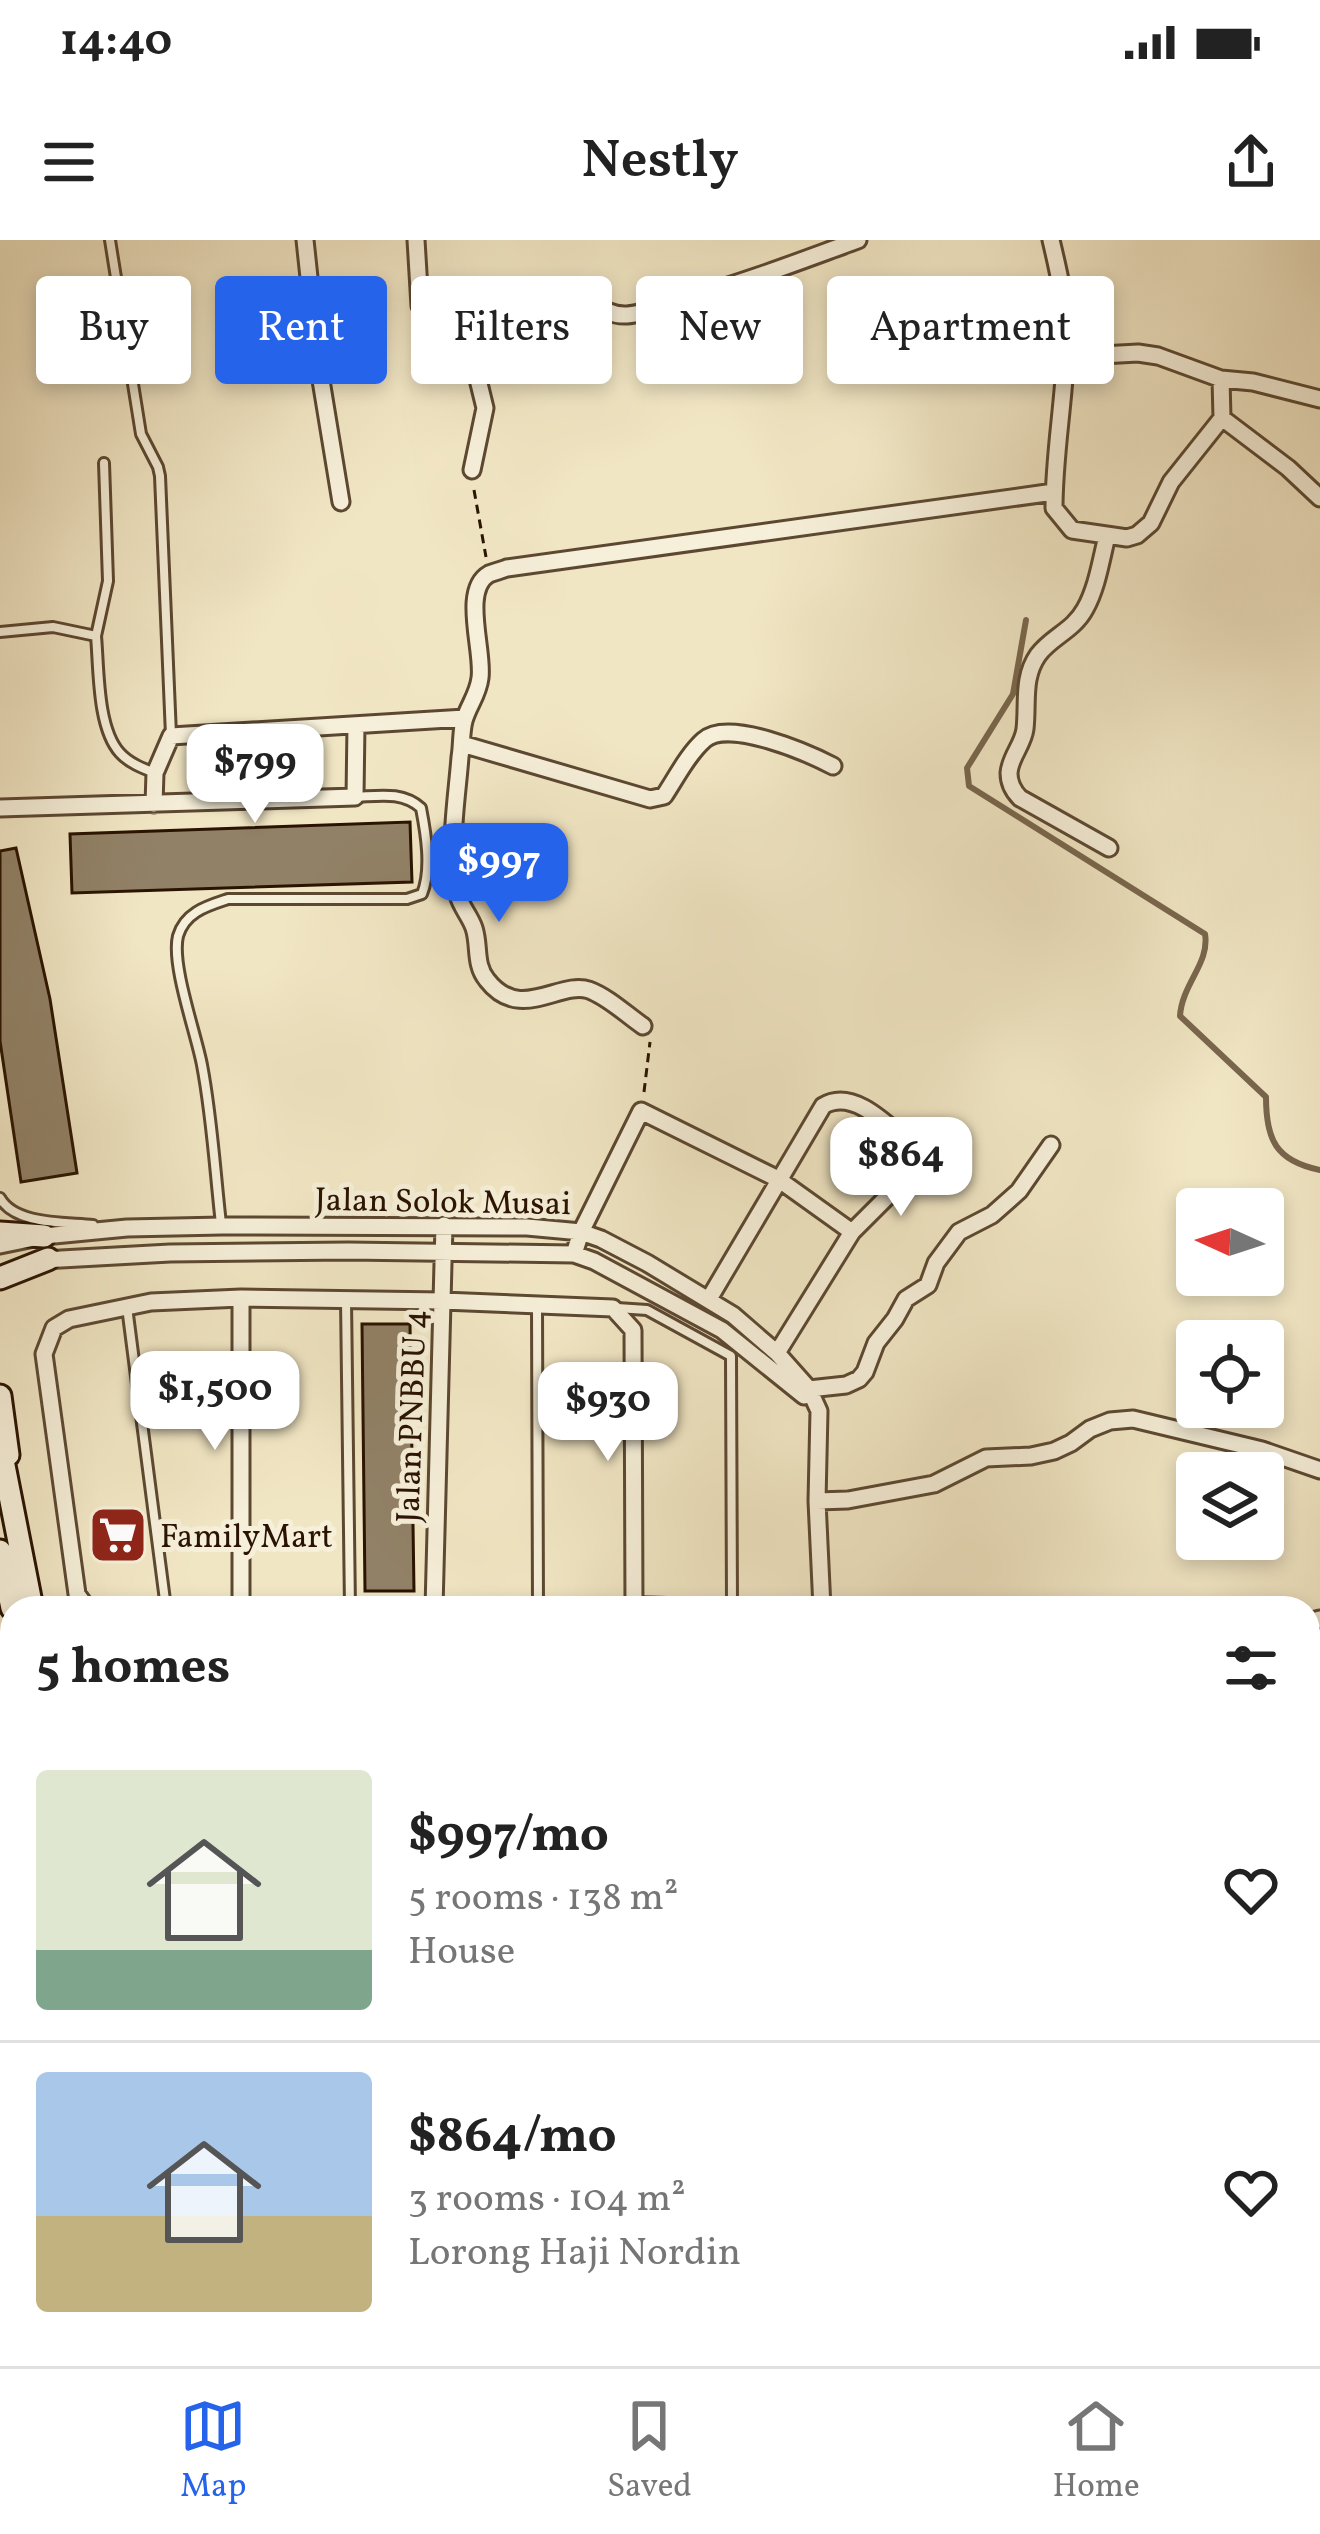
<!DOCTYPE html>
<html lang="en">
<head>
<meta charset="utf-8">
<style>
  :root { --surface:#fff; --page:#f2f2f2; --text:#222; --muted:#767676; --line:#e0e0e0; --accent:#2563eb }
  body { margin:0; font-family:Vollkorn,serif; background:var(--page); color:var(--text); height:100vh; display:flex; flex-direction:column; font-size:45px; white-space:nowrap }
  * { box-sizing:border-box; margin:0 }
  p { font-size:39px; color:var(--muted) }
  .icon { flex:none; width:66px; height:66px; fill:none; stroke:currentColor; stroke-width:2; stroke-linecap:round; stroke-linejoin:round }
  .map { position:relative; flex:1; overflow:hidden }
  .details { position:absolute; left:0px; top:1356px; width:1320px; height:771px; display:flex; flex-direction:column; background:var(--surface); border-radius:36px 36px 0 0; box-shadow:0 6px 18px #0003 }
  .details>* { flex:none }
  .top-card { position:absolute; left:36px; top:36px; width:1248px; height:108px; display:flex; gap:24px }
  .needle { width:78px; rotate:273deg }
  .tools { position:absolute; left:1176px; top:948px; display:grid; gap:24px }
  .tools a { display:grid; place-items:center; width:108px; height:108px; border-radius:12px; background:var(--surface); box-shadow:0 6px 18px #0003; font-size:60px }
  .price { position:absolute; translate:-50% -102px; padding:0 27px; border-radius:24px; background:#fff; color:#222; font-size:39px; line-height:78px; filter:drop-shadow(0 3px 6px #0008) }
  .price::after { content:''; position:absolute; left:50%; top:72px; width:36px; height:27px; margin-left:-18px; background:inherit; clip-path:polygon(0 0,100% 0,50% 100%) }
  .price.selected { background:var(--accent); color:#fff }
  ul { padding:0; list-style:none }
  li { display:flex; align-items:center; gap:36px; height:300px; padding:0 36px }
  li+li { border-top:3px solid var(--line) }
  li span { display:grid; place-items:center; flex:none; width:336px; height:240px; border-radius:12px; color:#555 }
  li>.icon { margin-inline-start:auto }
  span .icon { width:144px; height:144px; fill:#fffc; stroke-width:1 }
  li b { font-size:51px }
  h2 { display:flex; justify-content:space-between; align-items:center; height:144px; padding:0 36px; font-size:51px }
  .chip { padding:0 42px; border-radius:12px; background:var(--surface); box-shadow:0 6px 18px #0003; font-size:42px; line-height:108px }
  .chip.selected { background:var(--accent); color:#fff }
  .status { display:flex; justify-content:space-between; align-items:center; height:84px; padding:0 60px; background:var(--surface); direction:ltr }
  .status svg { height:33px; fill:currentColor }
  header { display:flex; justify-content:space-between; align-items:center; height:156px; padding:0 36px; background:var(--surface); font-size:54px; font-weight:600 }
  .dock { display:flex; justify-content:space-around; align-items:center; height:168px; border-top:3px solid var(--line); background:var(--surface); font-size:33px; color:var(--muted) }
  .dock a { display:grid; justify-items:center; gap:6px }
  .dock .selected { color:var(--accent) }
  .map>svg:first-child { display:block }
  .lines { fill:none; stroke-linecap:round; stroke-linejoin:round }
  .stream { stroke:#79664d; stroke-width:6 }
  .building { fill:#918166; stroke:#2a1300; stroke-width:3 }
  .lane-casing { stroke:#5c4831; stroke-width:14 }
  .street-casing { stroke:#5c4831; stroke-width:21 }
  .secondary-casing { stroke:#2a1300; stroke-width:27 }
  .path { stroke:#2a1300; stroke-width:3; stroke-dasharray:9 6; stroke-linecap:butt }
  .lane { stroke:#f6efd9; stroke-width:8 }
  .street { stroke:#f6efd9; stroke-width:15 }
  .secondary { stroke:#f6efd9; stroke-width:21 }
  .labels { text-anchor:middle; stroke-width:10; stroke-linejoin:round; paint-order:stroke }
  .street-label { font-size:33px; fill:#2a1300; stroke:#f6efd9 }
  .poi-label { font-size:33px; fill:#2a1300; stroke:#f6efd9; text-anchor:start }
</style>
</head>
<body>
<div class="status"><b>14:40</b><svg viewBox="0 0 49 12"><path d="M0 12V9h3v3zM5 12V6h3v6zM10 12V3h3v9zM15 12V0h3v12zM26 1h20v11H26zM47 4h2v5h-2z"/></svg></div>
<header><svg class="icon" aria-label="menu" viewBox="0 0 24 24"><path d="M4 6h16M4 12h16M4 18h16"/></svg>Nestly<svg class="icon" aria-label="share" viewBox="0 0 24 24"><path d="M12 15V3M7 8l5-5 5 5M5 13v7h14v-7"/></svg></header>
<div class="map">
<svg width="1320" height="2126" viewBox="0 0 1320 2126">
  <rect width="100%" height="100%" fill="#f1e6c4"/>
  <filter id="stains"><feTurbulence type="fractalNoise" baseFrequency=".00167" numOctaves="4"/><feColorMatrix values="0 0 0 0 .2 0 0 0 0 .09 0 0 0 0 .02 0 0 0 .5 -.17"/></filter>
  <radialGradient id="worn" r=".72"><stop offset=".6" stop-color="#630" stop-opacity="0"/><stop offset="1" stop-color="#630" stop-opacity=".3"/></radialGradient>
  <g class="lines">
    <path class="stream" d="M1026 380 1013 454 967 528 969 546 1205 694C1210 723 1182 744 1180 776L1266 857C1266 900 1276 921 1320 930"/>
  </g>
  <path class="building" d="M410 582 412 642 72 653 70 594Z
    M16 608 50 759 77 933 21 942 0 801V611Z
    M362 1084H410L414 1351H365Z"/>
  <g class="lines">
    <g class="lane-casing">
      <path id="lane" d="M110 0 141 194 158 227 160 236 171 495
        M0 392 53 387 96 396C99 428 97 488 120 513 129 523 142 528 155 533
        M96 396 108 341 104 223
        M0 958C15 985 65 982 93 985
        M221 984C215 931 212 877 202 825 196 793 171 725 178 696 185 672 207 666 228 659H407L422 654C432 629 426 594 421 568 402 551 379 556 355 557
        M346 1060 350 1368
        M537 1065 538 1368
        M127 1067 166 1368
        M617 1068 647 1070 731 1116 732 1365 635 1362
        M0 1446 12 1440
        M0 1545 12 1543
        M0 1581 12 1579
        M1308 1875 1320 1903
        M0 1964 12 1965
        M39 2115 45 2126
        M370 2126 373 2115"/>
    </g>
    <g class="street-casing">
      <path id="street" d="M305 0 318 122 341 262
        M416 0 420 66 424 72 435 79C475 76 511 49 552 47 592 45 595 77 627 75 645 74 664 65 681 60 741 44 800 21 858 0
        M1051 0C1057 25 1063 50 1065 76 1069 140 1054 203 1054 268L1072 290 1127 298 1137 295 1151 283 1171 242 1222 178 1221 139 1158 116 1138 113 1065 117
        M462 74 485 168 472 230
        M1221 139 1253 142 1320 159
        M1222 178 1288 228 1320 258
        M1107 296C1101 320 1097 348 1085 369 1073 391 1051 397 1038 415 1022 438 1028 463 1025 489 1023 505 1010 517 1009 533 1009 544 1013 551 1020 558L1109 608
        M462 504 650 559 664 556C676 538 688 514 704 500 728 478 808 513 833 526
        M154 564 155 533 171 496 465 478
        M0 568 355 557 356 485
        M643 786C627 775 608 757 589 750 560 740 520 783 487 740 474 724 480 706 474 688 470 676 461 667 458 655 447 615 457 558 460 517 462 506 461 492 464 481 468 466 478 455 480 438 484 411 461 350 489 334 491 333 505 329 507 328L1054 252
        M0 1005 44 996 127 988 222 986 527 987 581 992 601 999 647 1023 733 1075 777 1113 809 1149 819 1171 817 1261 822 1368
        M574 1014 581 992 641 871 778 939 852 992
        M43 1020 170 1013 348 1011 574 1014 594 1021 722 1090 804 1156
        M709 1059 823 866C855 846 893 891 918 911V926L852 992 777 1113
        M809 1149 846 1145 859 1139 865 1132 876 1103 895 1079 906 1059 928 1045 936 1023 959 992 992 975 1019 951 1051 905
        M817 1261 848 1260 934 1244 986 1218 1031 1216 1054 1211 1071 1203 1090 1189 1110 1181 1133 1179 1262 1210 1320 1230
        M87 1368 77 1354 44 1114 54 1088 69 1079 151 1062 241 1058 443 1061 613 1068 633 1090 634 1368
        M241 1368V1058
        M434 1368 444 985
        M1308 1382 1320 1379
        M1308 1707V1752
        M1308 1837H1320
        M0 2041 12 2042
        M1145 2115 1146 2126
        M191 2121 214 2115"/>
    </g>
    <g class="secondary-casing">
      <path id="secondary" d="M0 993 44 996
        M0 1038 48 1019
        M0 1156 8 1215
        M0 1205 32 1368
        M0 1311 12 1368
        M171 2115 176 2126
        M188 2115 193 2126"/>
    </g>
    <path class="path" d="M474 250 486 317
      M644 852 650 802"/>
    <use href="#lane" class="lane"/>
    <use href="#street" class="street"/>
    <use href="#secondary" class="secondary"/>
  </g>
  <defs>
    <g id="supermarket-square" transform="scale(3)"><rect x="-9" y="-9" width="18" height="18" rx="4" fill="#8f2418" stroke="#f6efd9"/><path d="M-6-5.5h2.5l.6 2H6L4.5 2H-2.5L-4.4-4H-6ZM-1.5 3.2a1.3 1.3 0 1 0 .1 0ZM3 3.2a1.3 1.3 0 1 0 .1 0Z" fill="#fff"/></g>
  </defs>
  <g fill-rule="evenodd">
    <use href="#supermarket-square" x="118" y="1295"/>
  </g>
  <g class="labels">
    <g class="street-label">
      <text transform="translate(443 960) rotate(1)" y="12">Jalan Solok Musai</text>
      <text transform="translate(410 1176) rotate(-88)" y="12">Jalan PNBBU 4</text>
    </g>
    <g class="poi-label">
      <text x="160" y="1307">FamilyMart</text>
    </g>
  </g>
  <rect width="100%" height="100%" filter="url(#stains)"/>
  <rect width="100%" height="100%" fill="url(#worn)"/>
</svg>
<div class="tools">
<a><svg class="needle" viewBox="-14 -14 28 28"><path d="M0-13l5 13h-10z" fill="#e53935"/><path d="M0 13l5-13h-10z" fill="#767676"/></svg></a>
<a><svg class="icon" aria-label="locate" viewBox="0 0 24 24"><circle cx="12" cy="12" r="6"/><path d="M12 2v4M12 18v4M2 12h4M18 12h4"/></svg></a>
<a><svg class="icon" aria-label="layers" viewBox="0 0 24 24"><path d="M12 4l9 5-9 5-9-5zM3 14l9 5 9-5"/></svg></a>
</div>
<b class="price" style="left:255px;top:586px">$799</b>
<b class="price selected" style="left:499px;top:685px">$997</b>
<b class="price" style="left:901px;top:979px">$864</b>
<b class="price" style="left:215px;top:1213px">$1,500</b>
<b class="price" style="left:608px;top:1224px">$930</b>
<div class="top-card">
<a class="chip">Buy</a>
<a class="chip selected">Rent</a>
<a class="chip">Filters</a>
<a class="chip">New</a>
<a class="chip">Apartment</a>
</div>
<section class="details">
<h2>5 homes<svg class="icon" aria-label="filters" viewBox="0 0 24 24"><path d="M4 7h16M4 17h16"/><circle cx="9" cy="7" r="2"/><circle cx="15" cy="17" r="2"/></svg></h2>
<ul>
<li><span style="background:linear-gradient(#dfe7d0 75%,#7fa58c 0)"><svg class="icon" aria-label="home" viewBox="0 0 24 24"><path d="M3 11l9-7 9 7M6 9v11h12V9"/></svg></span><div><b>$997/mo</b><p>5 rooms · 138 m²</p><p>House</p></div><svg class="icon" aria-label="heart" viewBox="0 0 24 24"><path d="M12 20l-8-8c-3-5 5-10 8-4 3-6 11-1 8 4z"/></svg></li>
<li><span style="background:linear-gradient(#a9c7e8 60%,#c2b280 0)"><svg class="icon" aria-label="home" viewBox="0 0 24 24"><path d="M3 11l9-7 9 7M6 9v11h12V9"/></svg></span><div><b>$864/mo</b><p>3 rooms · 104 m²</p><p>Lorong Haji Nordin</p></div><svg class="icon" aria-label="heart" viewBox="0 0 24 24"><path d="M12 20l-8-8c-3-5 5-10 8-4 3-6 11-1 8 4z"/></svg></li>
</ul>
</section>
</div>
<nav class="dock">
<a class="selected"><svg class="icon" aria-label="map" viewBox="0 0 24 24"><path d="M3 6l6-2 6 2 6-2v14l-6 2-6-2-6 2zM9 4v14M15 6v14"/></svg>Map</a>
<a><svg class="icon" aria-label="saved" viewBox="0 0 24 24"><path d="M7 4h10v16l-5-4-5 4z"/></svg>Saved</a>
<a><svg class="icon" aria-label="home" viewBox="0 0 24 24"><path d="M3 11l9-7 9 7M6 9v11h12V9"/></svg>Home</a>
</nav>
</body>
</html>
